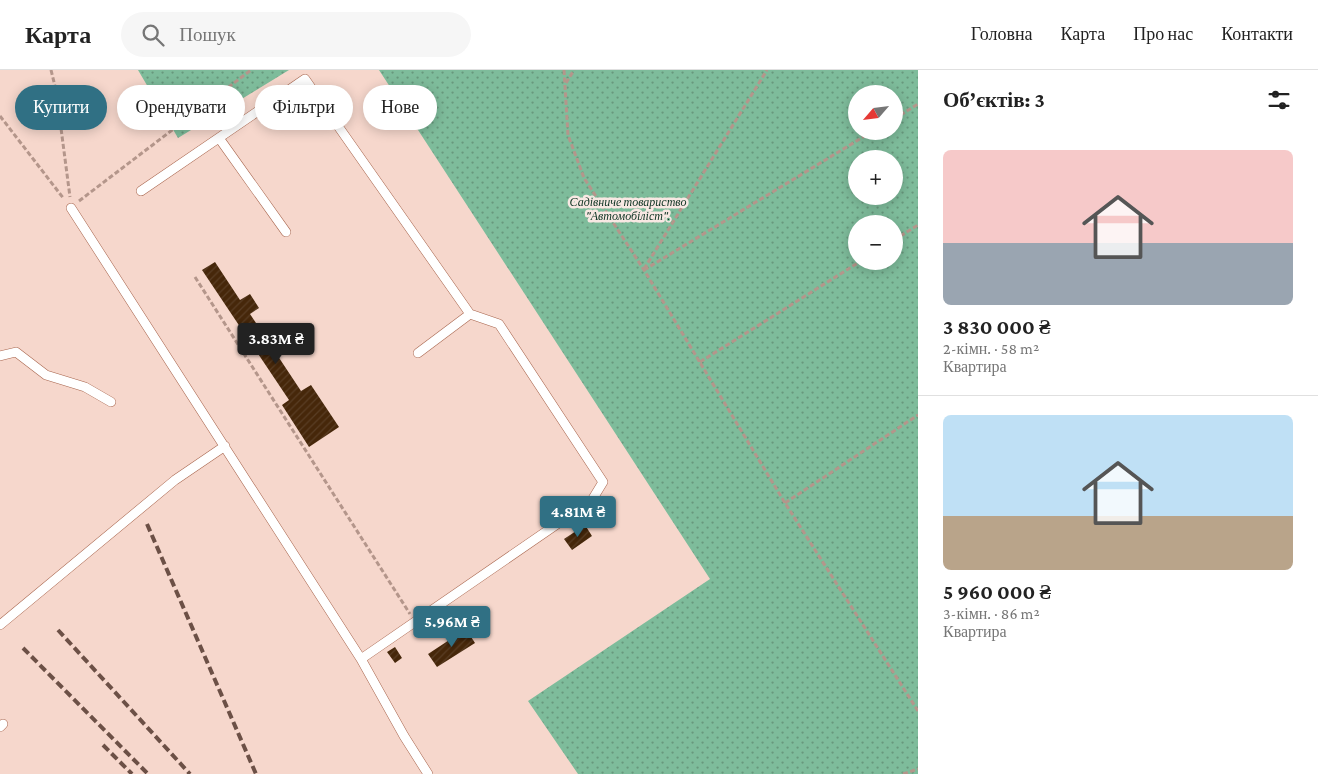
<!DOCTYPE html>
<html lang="uk">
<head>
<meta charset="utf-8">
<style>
  :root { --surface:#fff; --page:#f6f6f6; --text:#222; --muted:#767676; --line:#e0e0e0; --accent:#307084 }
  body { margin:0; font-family:"Crimson Pro",serif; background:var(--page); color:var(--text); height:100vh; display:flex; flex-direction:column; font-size:19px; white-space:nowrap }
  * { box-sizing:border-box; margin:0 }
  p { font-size:16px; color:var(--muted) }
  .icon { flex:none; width:28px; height:28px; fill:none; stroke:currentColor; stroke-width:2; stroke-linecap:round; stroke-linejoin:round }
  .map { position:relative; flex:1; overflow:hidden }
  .side { display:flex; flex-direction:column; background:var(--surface); width:400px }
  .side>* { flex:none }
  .hud { position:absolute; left:15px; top:15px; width:475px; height:45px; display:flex; gap:10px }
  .needle { width:32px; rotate:242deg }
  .fabs { position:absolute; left:848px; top:15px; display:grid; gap:10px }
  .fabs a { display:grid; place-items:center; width:55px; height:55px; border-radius:50%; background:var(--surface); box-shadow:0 2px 12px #0003; font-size:25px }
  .price { position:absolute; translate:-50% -42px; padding:0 11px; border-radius:5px; background:var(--accent); color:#fff; font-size:16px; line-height:32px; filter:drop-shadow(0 1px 2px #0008) }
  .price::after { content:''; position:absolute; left:50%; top:30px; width:15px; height:11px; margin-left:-8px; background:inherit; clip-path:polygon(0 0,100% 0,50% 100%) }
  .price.current { background:#222; color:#fff }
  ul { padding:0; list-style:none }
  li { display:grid; align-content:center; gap:10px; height:265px; padding:0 25px }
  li+li { border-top:1px solid var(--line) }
  li span { display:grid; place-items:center; height:155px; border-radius:8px; color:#555 }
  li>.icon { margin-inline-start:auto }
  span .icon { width:90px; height:90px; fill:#fffc; stroke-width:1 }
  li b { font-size:21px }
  h2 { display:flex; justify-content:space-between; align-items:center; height:60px; padding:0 25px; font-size:21px }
  .chip { padding:0 18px; border-radius:22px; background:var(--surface); box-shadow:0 2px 12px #0003; font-size:18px; line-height:45px }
  .chip.current { background:var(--accent); color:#fff }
  header { display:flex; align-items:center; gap:30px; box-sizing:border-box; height:70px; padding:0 25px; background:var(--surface); border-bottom:1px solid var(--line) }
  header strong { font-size:24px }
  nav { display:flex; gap:28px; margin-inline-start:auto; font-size:18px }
  .search { width:350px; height:45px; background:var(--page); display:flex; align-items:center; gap:12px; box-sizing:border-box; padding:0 18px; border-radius:28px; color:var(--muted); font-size:19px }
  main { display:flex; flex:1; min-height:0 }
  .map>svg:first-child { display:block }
  .garden { fill:url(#garden-dots); fill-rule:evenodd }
  .building { fill:url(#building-hatch) }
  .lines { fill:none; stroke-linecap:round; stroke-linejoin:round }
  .service-casing { stroke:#a8654d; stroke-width:10 }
  .path { stroke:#b4968b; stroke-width:3; stroke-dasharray:5 2.5; stroke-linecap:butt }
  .service { stroke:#fff; stroke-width:9 }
  .rail { stroke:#6c5046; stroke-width:4; stroke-dasharray:8 4; stroke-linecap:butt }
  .labels { text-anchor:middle; stroke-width:5; stroke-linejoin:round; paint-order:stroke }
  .park-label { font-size:12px; font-style:italic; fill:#0d3322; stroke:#f8e8e3 }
</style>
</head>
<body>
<header>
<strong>Карта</strong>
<div class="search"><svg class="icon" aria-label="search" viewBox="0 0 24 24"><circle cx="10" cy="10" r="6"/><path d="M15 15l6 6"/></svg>Пошук</div>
<nav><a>Головна</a><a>Карта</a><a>Про нас</a><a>Контакти</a></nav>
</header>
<main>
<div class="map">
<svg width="918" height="704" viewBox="0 0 918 704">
  <defs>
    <pattern id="garden-dots" width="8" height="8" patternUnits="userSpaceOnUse" patternTransform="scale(1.25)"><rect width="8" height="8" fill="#7ebc9b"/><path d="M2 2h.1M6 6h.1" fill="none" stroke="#68987d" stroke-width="1.8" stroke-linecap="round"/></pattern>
    <pattern id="building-hatch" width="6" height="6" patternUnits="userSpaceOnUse" patternTransform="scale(1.25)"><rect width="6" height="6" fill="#46270a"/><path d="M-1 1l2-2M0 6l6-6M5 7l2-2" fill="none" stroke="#593d24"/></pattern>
  </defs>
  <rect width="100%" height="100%" fill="#f6d7cc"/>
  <path class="garden" d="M138 0H289L178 68Z
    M379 0H918V704H578L528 631 710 509ZM856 24H894V61H856ZM856 89H894V126H856ZM856 154H894V191H856Z"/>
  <path class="building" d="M215 192 240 230 250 224 259 238 250 244 301 321 311 315 339 357 309 377 282 335 289 330 202 200Z
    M585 455 592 466 572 480 564 469Z
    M466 559 475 573 437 597 428 584Z
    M395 577 402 588 395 593 387 582Z"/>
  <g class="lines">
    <g class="service-casing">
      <path id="service" d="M219 68 286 162
        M141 121 305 9 470 244 499 254 603 412 592 430 361 589
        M71 138 361 589 404 666 428 704
        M418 283 470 244
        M0 286 16 282 46 305 85 317 111 332
        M0 555 175 410 225 376
        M0 657 3 654"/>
    </g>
    <path class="path" d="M51 0 56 20 70 127
      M564 0 568 65 584 108 644 200 785 433 918 641
      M566 13 574 0
      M0 46 64 129
      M894 49 918 34
      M79 131 251 0
      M894 170 918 155
      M644 199 767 0
      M644 200 873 61
      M195 207 410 544
      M700 292 861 191
      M785 433 918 345
      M903 704 918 699"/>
    <use href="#service" class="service"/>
    <path class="rail" d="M147 454 256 704
      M58 560 190 704
      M23 578 148 704
      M103 675 132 704"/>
  </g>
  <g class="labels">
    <g class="park-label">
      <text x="628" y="136">Садівниче товариство<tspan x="628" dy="14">"Автомобіліст".</tspan></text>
    </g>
  </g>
</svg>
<div class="fabs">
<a><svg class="needle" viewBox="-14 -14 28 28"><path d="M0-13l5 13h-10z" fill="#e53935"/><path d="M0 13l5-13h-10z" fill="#767676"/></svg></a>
<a>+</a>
<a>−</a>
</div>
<b class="price current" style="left:276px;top:295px">3.83M ₴</b>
<b class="price" style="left:578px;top:468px">4.81M ₴</b>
<b class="price" style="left:452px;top:578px">5.96M ₴</b>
<div class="hud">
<a class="chip current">Купити</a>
<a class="chip">Орендувати</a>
<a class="chip">Фільтри</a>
<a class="chip">Нове</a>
</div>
</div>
<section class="side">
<h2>Об’єктів: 3<svg class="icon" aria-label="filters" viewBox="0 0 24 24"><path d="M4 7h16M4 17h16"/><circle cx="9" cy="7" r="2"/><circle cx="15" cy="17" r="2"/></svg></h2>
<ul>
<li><span style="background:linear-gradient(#f6c9c9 60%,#9aa5b1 0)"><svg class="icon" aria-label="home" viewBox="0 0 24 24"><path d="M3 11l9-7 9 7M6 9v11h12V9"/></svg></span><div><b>3 830 000 ₴</b><p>2-кімн. · 58 m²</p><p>Квартира</p></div></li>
<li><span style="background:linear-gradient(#bfe0f5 65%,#b9a48a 0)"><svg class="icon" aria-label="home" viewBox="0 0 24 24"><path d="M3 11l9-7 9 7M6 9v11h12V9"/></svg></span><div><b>5 960 000 ₴</b><p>3-кімн. · 86 m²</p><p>Квартира</p></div></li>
</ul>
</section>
</main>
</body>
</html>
